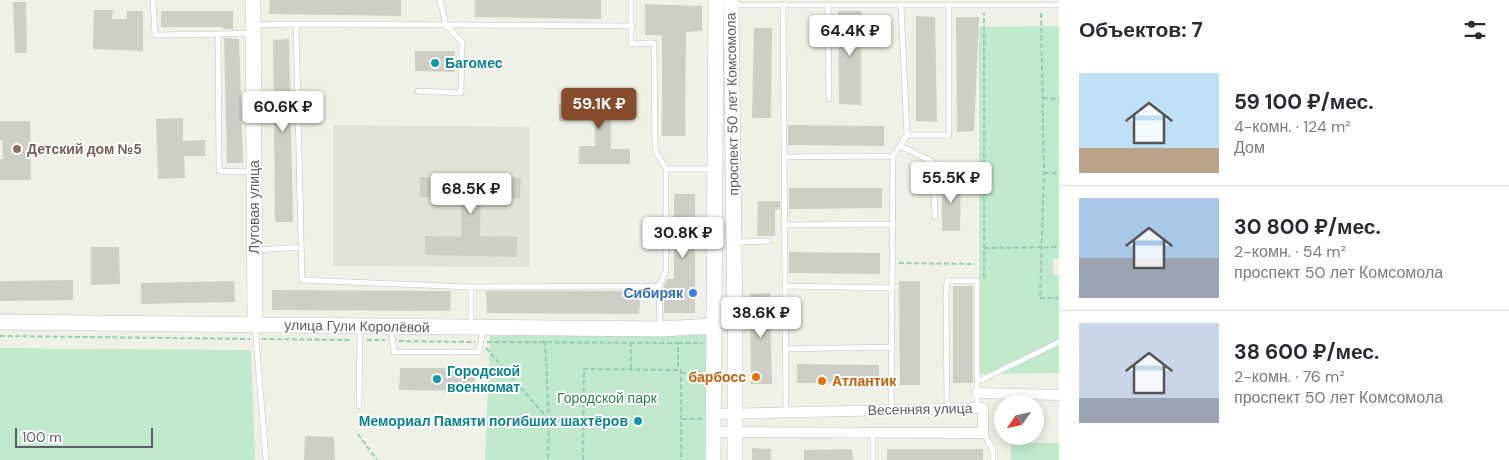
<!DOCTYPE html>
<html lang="ru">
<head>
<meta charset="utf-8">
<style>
  :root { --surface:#fff; --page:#f2f2f3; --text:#2b2b33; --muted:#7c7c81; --line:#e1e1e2; --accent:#864d2d }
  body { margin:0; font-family:"DM Sans",sans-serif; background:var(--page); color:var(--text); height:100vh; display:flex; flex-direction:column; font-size:19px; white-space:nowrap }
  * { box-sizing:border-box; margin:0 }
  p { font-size:16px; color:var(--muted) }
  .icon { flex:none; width:28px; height:28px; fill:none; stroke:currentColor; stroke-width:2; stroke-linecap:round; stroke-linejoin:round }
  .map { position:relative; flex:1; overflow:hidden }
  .drawer { display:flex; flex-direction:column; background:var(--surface); width:450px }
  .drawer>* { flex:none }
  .needle { width:32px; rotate:236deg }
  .fabs { position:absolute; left:994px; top:395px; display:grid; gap:10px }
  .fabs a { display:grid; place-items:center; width:50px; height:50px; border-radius:50%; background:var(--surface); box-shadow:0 2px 12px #0003; font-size:25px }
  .scale { position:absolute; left:15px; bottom:12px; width:138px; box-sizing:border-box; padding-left:5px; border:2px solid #5d5e67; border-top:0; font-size:14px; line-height:18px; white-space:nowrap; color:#5d5e67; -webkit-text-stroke:4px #fff; paint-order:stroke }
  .price { position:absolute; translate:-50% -42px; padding:0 11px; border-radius:5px; background:#fff; color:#222; font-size:16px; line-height:32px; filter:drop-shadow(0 1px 2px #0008) }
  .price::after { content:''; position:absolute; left:50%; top:30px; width:15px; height:11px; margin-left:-8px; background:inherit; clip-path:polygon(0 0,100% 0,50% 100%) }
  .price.current { background:var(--accent); color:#fff }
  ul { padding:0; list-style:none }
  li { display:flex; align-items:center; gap:15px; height:125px; padding:0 20px }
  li+li { border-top:1px solid var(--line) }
  li span { display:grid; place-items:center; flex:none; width:140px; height:100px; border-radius:0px; color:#555 }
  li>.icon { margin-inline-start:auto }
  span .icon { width:60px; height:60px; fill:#fffc; stroke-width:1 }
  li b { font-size:21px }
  h2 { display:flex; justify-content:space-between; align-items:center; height:60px; padding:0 20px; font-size:21px }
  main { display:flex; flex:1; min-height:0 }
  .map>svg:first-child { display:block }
  .education { fill:#e2e3d6 }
  .green { fill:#c1eacd }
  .building { fill:#cfcec4 }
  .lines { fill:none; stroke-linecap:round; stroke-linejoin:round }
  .lane-casing { stroke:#bfc0c7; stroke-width:6 }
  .street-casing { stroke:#bfc0c7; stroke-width:11 }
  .secondary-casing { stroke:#c0c1c9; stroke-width:16 }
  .path { stroke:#99cbb7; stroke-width:2; stroke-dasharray:5 2.5; stroke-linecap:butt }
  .lane { stroke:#fff; stroke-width:5 }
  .street { stroke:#fff; stroke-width:10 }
  .secondary { stroke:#fff; stroke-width:15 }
  .culture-dot { fill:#0f9aa8; stroke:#fff; stroke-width:2 }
  .education-dot { fill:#8d6e63; stroke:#fff; stroke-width:2 }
  .shop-dot { fill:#3f7fe0; stroke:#fff; stroke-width:2 }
  .food-dot { fill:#e8710a; stroke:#fff; stroke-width:2 }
  .labels { text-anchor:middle; stroke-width:4; stroke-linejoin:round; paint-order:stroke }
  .culture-label { font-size:14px; font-weight:bold; fill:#0d838f; stroke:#fff; text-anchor:start }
  .street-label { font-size:14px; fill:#5d5e67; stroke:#fff }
  .education-label { font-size:14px; font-weight:bold; fill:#785e54; stroke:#fff; text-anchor:start }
  .shop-label { font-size:14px; font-weight:bold; fill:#366cbe; stroke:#fff; text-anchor:end }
  .food-label { font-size:14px; font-weight:bold; fill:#c56008; stroke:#fff; text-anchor:end }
  .park-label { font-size:14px; fill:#2e854d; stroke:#fff }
</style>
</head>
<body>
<main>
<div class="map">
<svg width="1059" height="460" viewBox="0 0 1059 460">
  <rect width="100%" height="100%" fill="#f0f1e6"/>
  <path class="education" d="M333 125 530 127V267L333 266Z"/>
  <path class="green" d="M1059 26V258L1053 259V275H1059V373L979 374V27Z
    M706 334 707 460H485L490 336Z
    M0 348 251 350 255 460H0Z
    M1011 443H1059V460H1011Z"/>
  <path class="building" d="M270 0H401V16L269 14Z
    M475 0H601V19L475 17Z
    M13 2H26L27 53H15Z
    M645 4 702 6V31L686 32 685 136H662V35H645Z
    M94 10H113L112 19H127V11H143V51L93 49Z
    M161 11H233V29H223V27H161Z
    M838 11H861V105L839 104Z
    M916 16 935 17 937 122 916 121Z
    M956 17H979L974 131 957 132Z
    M754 28H772L771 118H752Z
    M224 38 239 39 243 163H227Z
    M289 39 293 222H275L273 40Z
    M415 51H455V72L415 71Z
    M579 102H630V120H611V149H630V164H579V146H595V121H559V104H579Z
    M183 118V141L205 140V156H184L185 178 158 179 156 119Z
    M0 121H30L31 180H0V159H3L2 140H0Z
    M788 125 884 126V146L788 145Z
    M420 177 521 178 520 198 481 197 480 236 517 237 516 257 425 255V236L461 237V198L420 197Z
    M942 177H961L960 231H942Z
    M789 188H882V208L789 209Z
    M674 194H695V313H664V286L667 279H674Z
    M758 201H780V209H775V236H757Z
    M91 247H119L120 284 91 285Z
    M789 252 880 253V274L789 273Z
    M73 280V300L0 301V281Z
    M234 281 235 302 141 304V283Z
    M899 281H920V385H900Z
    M953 286H973V383H953Z
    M272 290 451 291 450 311 272 310Z
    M486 291H641L639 314 487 313Z
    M770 293 772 384H751L750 294Z
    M797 364 879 365V384L797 383Z
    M400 368H475V391L399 390Z
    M305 436 334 437 335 460H304Z
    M752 448 771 449V460H752Z
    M852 449 853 460H804V450Z
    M887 449H983V460H887Z"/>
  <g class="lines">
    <g class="lane-casing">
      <path id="lane" d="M153 0 155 35 218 34 219 171 253 172
        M631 0V44L654 43 655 150 666 169
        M734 5H1059
        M783 6 786 412
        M828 6 829 99
        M296 24 632 26
        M254 25 296 24 302 280 471 287 659 286 660 328
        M218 34 252 33
        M418 91 461 93 462 42 446 25 440 0
        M907 135H949V5
        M900 146 933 162 935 217
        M784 157 893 156
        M784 225 892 224
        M737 242 768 241
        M257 250 301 247
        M659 286 666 271V169H712
        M785 286 892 288
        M471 287V326
        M255 326 266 460
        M391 328 394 352H479L483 330
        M785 349 891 347
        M977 382 1059 342
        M359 406 360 327
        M947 409 946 295 947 281H977V408
        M891 410 893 156 907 135 901 5
        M984 433 993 450V460
        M873 460V433"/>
    </g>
    <g class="street-casing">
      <path id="street" d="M977 393 1059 395
        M713 432 983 433V408L714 414"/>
    </g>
    <g class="secondary-casing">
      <path id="secondary" d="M253 0 255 325
        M731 0 735 329V460
        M0 322 660 329 713 326
        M713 460 716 0"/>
    </g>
    <path class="path" d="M1041 13 1044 173 1040 298H1059
      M1043 98 1059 99
      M1044 173H1059
      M984 248 1059 247
      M899 263 975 264
      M984 278V13
      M0 336 250 339
      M262 339 352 340
      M367 340H385
      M399 341 475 342
      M545 341 549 420 548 460
      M487 342 678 343V370
      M678 343H702
      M486 348 549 420H584
      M631 369V342
      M681 373 703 372
      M682 419H703
      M358 434 377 460
      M583 460 584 369 681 370V460"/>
    <use href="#lane" class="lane"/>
    <use href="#street" class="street"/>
    <use href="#secondary" class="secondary"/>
  </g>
  <g class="culture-dot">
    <circle cx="435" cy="63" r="5"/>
    <circle cx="437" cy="379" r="5"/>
    <circle cx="638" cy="421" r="5"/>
  </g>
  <circle class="education-dot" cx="17" cy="149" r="5"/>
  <circle class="shop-dot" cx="693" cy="293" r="5"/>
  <g class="food-dot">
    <circle cx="756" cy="377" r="5"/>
    <circle cx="822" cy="381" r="5"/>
  </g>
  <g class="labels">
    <g class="culture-label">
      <text x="445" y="68">Багомес</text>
      <text x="447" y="376">Городской<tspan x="447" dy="16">военкомат</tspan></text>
      <text x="628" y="426" text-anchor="end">Мемориал Памяти погибших шахтёров</text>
    </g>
    <g class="street-label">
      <text transform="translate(732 104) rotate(-91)" y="5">проспект 50 лет Комсомола</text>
      <text transform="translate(254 207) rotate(-90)" y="5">Луговая улица</text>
      <text transform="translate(357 326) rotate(1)" y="5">улица Гули Королёвой</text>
      <text transform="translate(920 409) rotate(-1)" y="5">Весенняя улица</text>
    </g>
    <g class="education-label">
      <text x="27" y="154">Детский дом №5</text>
    </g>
    <g class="shop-label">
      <text x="683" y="298">Сибиряк</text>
    </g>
    <g class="food-label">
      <text x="746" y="382">барбосс</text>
      <text x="832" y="386" text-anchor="start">Атлантик</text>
    </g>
    <g class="park-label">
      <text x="607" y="403">Городской парк</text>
    </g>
  </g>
</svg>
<div class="fabs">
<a><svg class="needle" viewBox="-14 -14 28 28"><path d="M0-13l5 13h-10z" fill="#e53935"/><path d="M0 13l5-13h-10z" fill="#7c7c81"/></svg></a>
</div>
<div class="scale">100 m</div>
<b class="price" style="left:850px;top:57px">64.4K ₽</b>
<b class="price current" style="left:599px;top:130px">59.1K ₽</b>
<b class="price" style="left:283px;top:133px">60.6K ₽</b>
<b class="price" style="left:951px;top:204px">55.5K ₽</b>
<b class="price" style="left:471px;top:215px">68.5K ₽</b>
<b class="price" style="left:683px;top:259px">30.8K ₽</b>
<b class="price" style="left:761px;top:339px">38.6K ₽</b>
</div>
<section class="drawer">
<h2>Объектов: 7<svg class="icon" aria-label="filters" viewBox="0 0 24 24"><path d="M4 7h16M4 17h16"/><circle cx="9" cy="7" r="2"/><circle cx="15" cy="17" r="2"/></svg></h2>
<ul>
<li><span style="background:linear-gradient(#bfe0f5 75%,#b9a48a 0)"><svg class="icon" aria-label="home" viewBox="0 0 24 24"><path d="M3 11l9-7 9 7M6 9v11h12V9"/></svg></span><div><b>59 100 ₽/мес.</b><p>4-комн. · 124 m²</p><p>Дом</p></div></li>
<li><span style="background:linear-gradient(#a9c7e8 60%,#9aa5b1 0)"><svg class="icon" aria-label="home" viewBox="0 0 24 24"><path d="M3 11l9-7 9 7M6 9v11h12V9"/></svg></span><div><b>30 800 ₽/мес.</b><p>2-комн. · 54 m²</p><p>проспект 50 лет Комсомола</p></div></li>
<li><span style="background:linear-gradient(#c9d6e8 75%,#9aa5b1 0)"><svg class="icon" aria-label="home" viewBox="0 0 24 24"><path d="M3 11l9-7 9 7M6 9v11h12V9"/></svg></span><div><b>38 600 ₽/мес.</b><p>2-комн. · 76 m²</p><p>проспект 50 лет Комсомола</p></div></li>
</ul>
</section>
</main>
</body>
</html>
